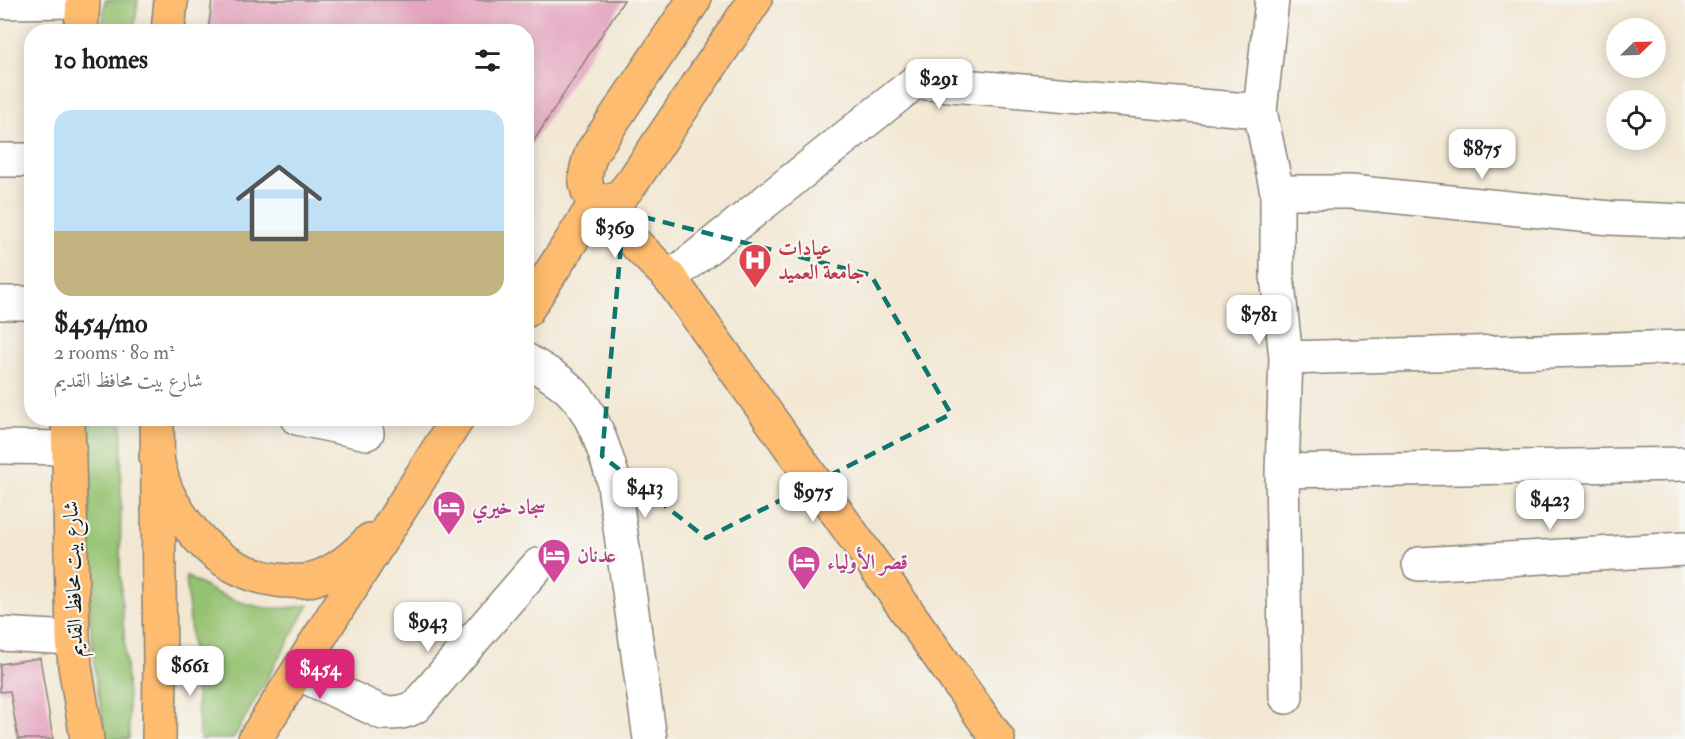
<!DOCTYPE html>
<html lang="en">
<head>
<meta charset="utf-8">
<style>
  :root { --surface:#fff; --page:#f2f2f2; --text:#202124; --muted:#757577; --line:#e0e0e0; --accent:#db2777 }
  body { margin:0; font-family:"IM FELL Double Pica",Amiri,serif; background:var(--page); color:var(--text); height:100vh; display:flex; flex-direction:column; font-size:22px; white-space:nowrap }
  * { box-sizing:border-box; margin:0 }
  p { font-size:20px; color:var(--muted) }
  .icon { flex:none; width:33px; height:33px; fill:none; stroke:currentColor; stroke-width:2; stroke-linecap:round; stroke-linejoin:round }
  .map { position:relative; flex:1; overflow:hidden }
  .drawer { position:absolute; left:24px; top:24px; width:510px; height:402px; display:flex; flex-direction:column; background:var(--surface); border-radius:24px; box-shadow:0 3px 15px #0003 }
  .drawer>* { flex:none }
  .needle { width:39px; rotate:67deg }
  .controls { position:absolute; left:1606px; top:18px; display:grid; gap:12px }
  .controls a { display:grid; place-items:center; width:60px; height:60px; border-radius:50%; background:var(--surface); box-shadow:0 3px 15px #0003; font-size:30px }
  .price { position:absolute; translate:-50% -51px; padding:0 14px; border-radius:12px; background:#fff; color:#222; font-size:20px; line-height:39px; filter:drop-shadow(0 2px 3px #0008) }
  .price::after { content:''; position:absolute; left:50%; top:36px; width:18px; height:14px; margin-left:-9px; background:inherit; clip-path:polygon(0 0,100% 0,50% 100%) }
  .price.current { background:var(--accent); color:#fff }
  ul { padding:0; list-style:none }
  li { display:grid; align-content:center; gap:12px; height:318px; padding:0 30px }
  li+li { border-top:2px solid var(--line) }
  li span { display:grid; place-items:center; height:186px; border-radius:18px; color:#555 }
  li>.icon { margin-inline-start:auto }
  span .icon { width:108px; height:108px; fill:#fffc; stroke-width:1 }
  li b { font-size:26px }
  h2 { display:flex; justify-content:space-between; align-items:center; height:72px; padding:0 30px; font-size:26px }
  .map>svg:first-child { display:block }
  .green { fill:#95c271; stroke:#586f46; stroke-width:1.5 }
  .building { fill:#e4a5c0 }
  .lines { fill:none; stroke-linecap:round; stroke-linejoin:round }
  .minor-casing { stroke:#878277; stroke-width:36 }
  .major-casing { stroke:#878277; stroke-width:36 }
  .minor { stroke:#fff; stroke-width:33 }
  .major { stroke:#febc70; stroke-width:33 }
  .marked { fill:none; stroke:#0f766e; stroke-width:4.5; stroke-dasharray:12 8; stroke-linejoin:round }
  .labels { text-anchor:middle; stroke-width:4.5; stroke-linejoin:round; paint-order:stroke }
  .health-label { font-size:21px; font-weight:bold; fill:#be3a42; stroke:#f6f6f2; text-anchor:start }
  .hotel-label { font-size:21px; font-weight:bold; fill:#b23c85; stroke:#f6f6f2; text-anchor:start }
  .street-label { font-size:21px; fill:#1c1c1c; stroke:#f6f6f2 }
</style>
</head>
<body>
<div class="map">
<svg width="1685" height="739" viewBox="0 0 1685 739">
  <rect width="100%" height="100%" fill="#f6f6f2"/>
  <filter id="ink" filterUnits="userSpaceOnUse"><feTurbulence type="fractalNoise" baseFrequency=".0167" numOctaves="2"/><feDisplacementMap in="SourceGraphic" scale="12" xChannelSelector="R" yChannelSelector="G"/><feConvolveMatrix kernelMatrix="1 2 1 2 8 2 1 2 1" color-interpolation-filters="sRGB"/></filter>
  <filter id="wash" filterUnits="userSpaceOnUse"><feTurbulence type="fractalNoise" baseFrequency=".008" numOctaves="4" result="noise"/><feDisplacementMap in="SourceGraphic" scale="24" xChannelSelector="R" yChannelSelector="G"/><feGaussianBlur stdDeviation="1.35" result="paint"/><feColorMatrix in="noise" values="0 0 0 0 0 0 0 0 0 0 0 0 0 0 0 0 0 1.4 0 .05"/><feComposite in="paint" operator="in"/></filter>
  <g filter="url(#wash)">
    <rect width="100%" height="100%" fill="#f2e7d2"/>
    <path class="green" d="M105 0H138L134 31H102Z
      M90 419H122L120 571 128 698 129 739H105L104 724 96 683 90 620 89 572Z
      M186 576C215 594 250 611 285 608 293 608 301 606 309 605L233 739H200Z"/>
    <g id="blocks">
      <path class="building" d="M212 0H624L526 153V32H208Z
        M40 658 53 739H18L10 691 0 692V664Z"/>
    </g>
  </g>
  <g filter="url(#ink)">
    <use href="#blocks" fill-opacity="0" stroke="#878277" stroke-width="1.5"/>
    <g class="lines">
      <g class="minor-casing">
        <path id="minor" d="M1272 0 1260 111 1277 192V275L1286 358 1282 471 1286 697
          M0 2 83 1
          M0 160H32
          M1277 192H1350L1610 218 1685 221
          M670 278 915 82 1260 111
          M0 303H32
          M1286 358 1685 347
          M526 360C542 370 560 379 573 393 594 415 604 449 613 478L650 739
          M297 418 367 433
          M0 447 69 448
          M1282 471 1685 464
          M1419 564 1685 549
          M0 634 73 638
          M302 675 383 713C395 713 405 713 416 706L538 565"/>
      </g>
      <g class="major-casing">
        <path id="major" d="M694 0 592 152C584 172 582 186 595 204L670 278 998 739
          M81 32 83 0
          M168 32 171 0
          M526 311 595 204 620 197 633 181 755 0
          M68 418 73 638 75 666 87 739
          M157 418 160 664 159 739
          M156 456C160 469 162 483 169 496 192 539 227 573 277 580 286 581 296 582 305 581 332 576 352 558 370 540
          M255 739 458 418"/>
      </g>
      <use href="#minor" class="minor"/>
      <use href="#major" class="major"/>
    </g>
  </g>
  <path class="marked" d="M624 212 871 275 951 414 706 538 602 456Z"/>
  <defs>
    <g id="hospital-pin" transform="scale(1.725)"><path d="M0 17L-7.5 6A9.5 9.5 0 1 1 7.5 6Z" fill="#e0444e" stroke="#f6f6f2"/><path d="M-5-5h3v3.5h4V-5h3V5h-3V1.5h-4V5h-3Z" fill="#fff"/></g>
    <g id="hotel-pin" transform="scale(1.725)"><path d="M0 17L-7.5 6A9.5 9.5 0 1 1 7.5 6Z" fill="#d1479c" stroke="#f6f6f2"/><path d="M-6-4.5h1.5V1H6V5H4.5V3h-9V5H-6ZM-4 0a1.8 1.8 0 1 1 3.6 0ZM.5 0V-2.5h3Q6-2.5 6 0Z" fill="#fff"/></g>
  </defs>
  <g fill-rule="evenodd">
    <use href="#hospital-pin" x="755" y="260"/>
    <use href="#hotel-pin" x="449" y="507"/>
    <use href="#hotel-pin" x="554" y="555"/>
    <use href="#hotel-pin" x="804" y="562"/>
  </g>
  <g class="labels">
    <g class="health-label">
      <text x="778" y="255">عيادات<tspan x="778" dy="24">جامعة العميد</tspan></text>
    </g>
    <g class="hotel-label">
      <text x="472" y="514">سجاد خيري</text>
      <text x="577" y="562">عدنان</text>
      <text x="827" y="569">قصر الأولياء</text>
    </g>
    <g class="street-label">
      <text transform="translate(73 579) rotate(-92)" y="7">شارع بيت محافظ القديم</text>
    </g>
  </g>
</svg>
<div class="controls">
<a><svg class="needle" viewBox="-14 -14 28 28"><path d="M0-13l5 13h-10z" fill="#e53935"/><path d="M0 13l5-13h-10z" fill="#757577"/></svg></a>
<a><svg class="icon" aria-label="locate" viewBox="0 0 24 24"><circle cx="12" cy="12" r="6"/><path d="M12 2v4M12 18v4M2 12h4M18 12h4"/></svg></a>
</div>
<b class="price" style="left:939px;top:110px">$291</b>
<b class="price" style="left:1482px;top:180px">$875</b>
<b class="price" style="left:615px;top:259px">$369</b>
<b class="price" style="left:1259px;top:346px">$781</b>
<b class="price" style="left:645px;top:519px">$413</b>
<b class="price" style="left:813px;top:523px">$975</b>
<b class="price" style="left:1550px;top:531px">$423</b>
<b class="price" style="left:428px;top:653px">$943</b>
<b class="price" style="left:190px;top:697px">$661</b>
<b class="price current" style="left:320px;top:700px">$454</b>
<section class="drawer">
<h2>10 homes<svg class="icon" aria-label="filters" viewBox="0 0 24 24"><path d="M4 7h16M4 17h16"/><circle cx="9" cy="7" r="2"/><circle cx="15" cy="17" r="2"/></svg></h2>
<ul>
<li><span style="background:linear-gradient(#bfe0f5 65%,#c2b280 0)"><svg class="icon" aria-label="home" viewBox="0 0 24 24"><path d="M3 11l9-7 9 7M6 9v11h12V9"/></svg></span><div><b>$454/mo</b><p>2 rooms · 80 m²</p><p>شارع بيت محافظ القديم</p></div></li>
</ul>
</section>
</div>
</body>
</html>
